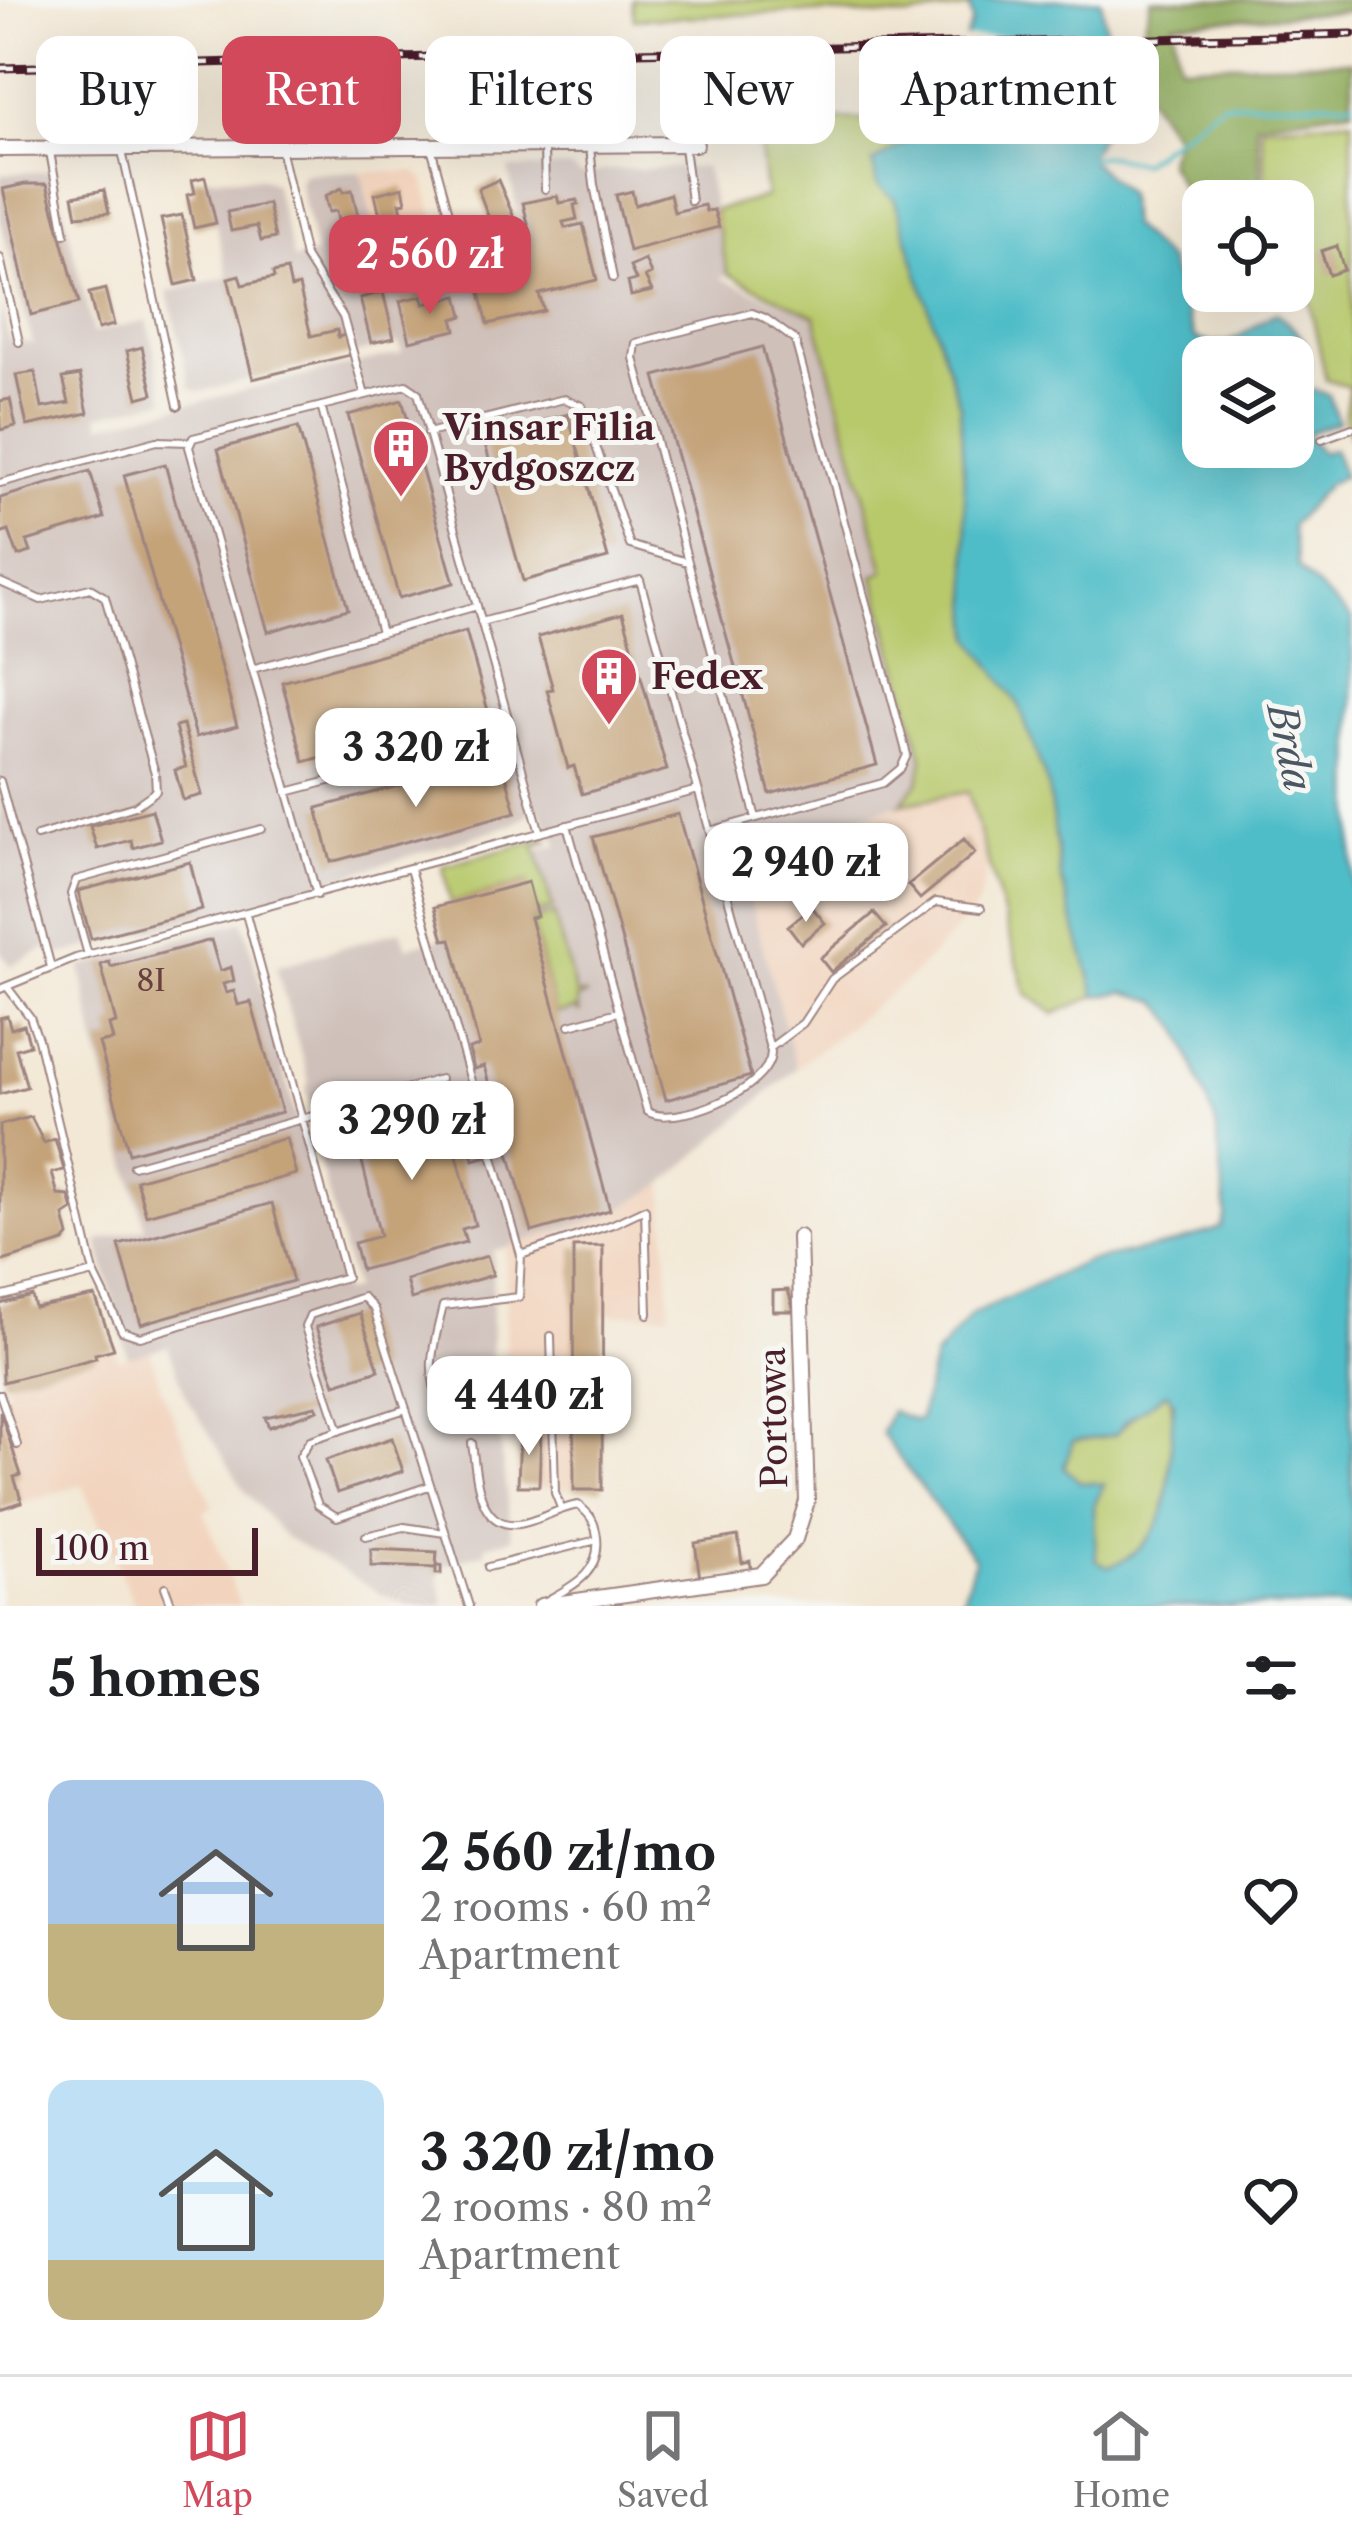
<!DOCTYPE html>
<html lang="en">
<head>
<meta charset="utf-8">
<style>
  :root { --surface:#fff; --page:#f2f2f2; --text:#202124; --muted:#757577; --line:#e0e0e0; --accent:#d1495b }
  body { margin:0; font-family:"Libre Caslon Text",serif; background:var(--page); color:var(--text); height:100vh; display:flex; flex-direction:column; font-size:45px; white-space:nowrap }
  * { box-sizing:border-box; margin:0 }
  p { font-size:39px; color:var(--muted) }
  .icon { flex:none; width:66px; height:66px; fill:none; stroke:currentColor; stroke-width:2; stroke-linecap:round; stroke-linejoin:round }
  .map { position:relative; height:1606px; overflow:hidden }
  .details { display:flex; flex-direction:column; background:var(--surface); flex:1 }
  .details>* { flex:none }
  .banner { position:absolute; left:36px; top:36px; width:1281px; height:108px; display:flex; gap:24px }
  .controls { position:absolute; left:1182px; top:180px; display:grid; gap:24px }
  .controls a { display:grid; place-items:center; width:132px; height:132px; border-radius:24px; background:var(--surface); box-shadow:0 12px 48px #0002; font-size:60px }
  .scale { position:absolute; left:36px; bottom:30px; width:222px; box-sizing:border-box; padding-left:12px; border:6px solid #4a1f2b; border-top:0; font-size:33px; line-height:42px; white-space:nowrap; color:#4a1f2b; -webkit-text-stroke:9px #f6f6f2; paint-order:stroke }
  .price { position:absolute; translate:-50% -102px; padding:0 27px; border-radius:24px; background:#fff; color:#222; font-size:39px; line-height:78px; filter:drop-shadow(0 3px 6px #0008) }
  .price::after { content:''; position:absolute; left:50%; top:72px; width:36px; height:27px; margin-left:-18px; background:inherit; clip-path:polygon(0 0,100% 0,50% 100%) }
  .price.on { background:var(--accent); color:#fff }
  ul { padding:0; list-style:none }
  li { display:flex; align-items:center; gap:36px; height:300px; padding:0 48px }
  li span { display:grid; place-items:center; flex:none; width:336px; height:240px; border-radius:24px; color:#555 }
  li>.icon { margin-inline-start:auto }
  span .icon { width:144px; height:144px; fill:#fffc; stroke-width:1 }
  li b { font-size:51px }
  h2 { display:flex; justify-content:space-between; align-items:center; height:144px; padding:0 48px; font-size:51px }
  .pill { padding:0 42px; border-radius:24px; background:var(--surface); box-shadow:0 12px 48px #0002; font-size:42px; line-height:108px }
  .pill.on { background:var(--accent); color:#fff }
  .dock { display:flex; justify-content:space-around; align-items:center; height:168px; border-top:3px solid var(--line); background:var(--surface); font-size:33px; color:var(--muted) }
  .dock a { display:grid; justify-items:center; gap:6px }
  .dock .on { color:var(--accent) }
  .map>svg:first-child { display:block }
  .built { fill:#f2d4be }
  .industrial { fill:#cfc0ba }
  .green { fill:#b8c96c; stroke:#81744c; stroke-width:3 }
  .forest { fill:#92ad60; stroke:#6e6646; stroke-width:3 }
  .water { fill:#50bdc8; stroke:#4d6e7a; stroke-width:3; fill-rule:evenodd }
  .pier { fill:#f3e8d5 }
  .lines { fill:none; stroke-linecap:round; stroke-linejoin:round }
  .stream { stroke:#50bdc8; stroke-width:4.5 }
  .building { fill:#c4a379 }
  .lane-casing { stroke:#9e8480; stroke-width:10 }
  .street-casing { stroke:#9e8480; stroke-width:18 }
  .lane { stroke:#fff; stroke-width:6 }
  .street { stroke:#fff; stroke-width:14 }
  .rail-casing { stroke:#4a1f2b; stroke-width:9 }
  .rail { stroke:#f6f6f2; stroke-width:4.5; stroke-dasharray:14; stroke-linecap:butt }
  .labels { text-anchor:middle; stroke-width:10; stroke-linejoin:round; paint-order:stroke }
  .number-label { font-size:30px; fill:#68403e }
  .poi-label { font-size:36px; font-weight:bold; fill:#4a1f2b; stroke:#f6f6f2; text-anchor:start }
  .street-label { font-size:36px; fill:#4a1f2b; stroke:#f6f6f2 }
  .water-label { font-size:39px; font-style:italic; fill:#4c5662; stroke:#f6f6f2 }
</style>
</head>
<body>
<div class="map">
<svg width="1352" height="1606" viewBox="0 0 1352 1606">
  <rect width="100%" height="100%" fill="#f6f6f2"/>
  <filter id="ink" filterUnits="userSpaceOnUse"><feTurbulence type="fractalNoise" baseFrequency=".00833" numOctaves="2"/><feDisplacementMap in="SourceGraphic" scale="24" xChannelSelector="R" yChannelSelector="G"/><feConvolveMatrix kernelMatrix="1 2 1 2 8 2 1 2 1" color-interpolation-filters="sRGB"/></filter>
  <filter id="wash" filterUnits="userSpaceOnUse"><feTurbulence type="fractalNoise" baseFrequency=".004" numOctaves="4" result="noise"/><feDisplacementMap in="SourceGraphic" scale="48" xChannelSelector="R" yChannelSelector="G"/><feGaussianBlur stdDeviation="2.7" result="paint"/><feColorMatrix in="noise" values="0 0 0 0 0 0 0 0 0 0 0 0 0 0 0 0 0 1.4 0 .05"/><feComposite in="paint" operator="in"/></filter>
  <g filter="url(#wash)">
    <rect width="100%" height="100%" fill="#f3e8d5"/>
    <path class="built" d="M361 172H416L424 179 449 275 387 288Z
      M968 792 989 862 977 907 911 977 796 1068 744 878 764 871 758 846 900 804Z
      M664 1184 669 1314H602V1490L518 1486 521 1396 505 1394 506 1247 609 1216Z
      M114 1349 118 1360 150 1350 160 1386 213 1506 204 1512 240 1606H135L82 1485 0 1510V1395L9 1392 6 1381 95 1358V1354Z"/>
    <path class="industrial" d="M569 167 581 175 607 170 705 167 728 274 721 278 814 316 885 572 875 575 922 749V770L913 790 900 804 759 846 764 871 744 878 796 1068 664 1184 609 1216 493 1251 491 1373 512 1538 485 1545 486 1552 441 1566 438 1575 444 1606H411L380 1593 284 1536 244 1490 186 1396 168 1346 128 1357 98 1241 145 1228 96 1044 81 967 243 921 343 1293 354 1289 311 1130 313 1124 341 1116 337 1101 312 1108 306 1089 309 1081 276 967 401 930 407 947 443 938 435 907 450 903 443 875 559 845 537 808 514 824 288 893 61 955 50 946 11 966 0 952V303L8 339 33 344 0 217V174L54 171 93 333 147 320 165 399 99 415 101 425 402 353 399 343 199 392 190 387 168 292 228 277 205 177 263 178 274 184 294 260 315 254 299 182 305 173 361 172 388 288 464 272 463 264 477 249 524 238 508 169Z"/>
    <path class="green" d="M632 0H969L970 8 907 17 804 12 634 19Z
      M826 119 895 121 917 135 873 163 895 200 960 406 972 637 1019 705 1048 786 1061 878 1096 996 1054 1014 1026 993 968 792 900 804 919 781 923 758 874 576 885 571 815 316 728 274 714 210 766 197 758 136Z
      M1352 119V439L1344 419 1349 387 1326 380 1300 258 1293 246V201H1268L1261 126Z
      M544 839 548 841 535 846 553 909 536 913 527 882 450 903 443 866Z
      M554 914 576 994 587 995 577 999 580 1014 576 1009 556 1014 531 920Z
      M1168 1391C1179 1410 1168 1516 1155 1537 1145 1553 1124 1561 1108 1567L1096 1560 1094 1506 1103 1485 1080 1482 1064 1467 1073 1441 1115 1435 1137 1413Z"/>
    <path class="forest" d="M1151 0H1352V11L1173 23 1180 65 1352 61V109L1256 123 1264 201H1203V211L1188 201 1167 161 1176 138 1141 87 1138 52Z"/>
    <path class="water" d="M969 0H1101L1112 63 1122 79 1124 93 1088 158 1127 194 1130 225 1168 261 1195 338C1236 354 1242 329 1276 313 1306 338 1315 347 1305 387L1329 395 1338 422 1305 434 1322 453 1333 449 1344 476 1328 484 1291 525 1298 568 1352 620V1606H981L962 1601 975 1560 881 1433 891 1411 916 1421 920 1418 934 1358 971 1315 1085 1262 1173 1244 1221 1228 1226 1215 1216 1124 1180 1030 1158 1001 1125 992 1096 996 1061 878 1048 786 1019 705 972 637 960 406 895 200 877 184 873 163 917 135 940 98 972 23ZM1203 357H1293V447H1203ZM1167 1392 1174 1402C1165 1469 1185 1539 1108 1567L1096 1560 1094 1506 1104 1484 1080 1482 1064 1467 1073 1441 1115 1435 1127 1420Z"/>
    <path class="pier" d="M1113 34 1115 43 955 48 959 38Z
      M1116 46 1117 56 950 60 954 50Z"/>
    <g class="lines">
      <path class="stream" d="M1087 158 1110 156 1141 163 1222 103 1352 102"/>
    </g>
    <g id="blocks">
      <path class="building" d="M205 177 216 223 194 228 187 195 195 193 192 180Z
        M498 180 513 215 512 221 492 226 478 189Z
        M25 184H47L79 303 31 315 3 189Z
        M403 187 406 202 400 203 413 261 385 267 381 248 387 246 375 194Z
        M342 188 343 192 352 190 364 242 344 247 336 211 329 212 325 196Z
        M104 190 109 213 77 216 73 196Z
        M632 191 635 205 670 194 674 212 704 205 706 211 714 210 719 227 629 251 616 195Z
        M557 196 559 203 577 200 578 204 574 205 577 219 563 222 565 228 583 224 597 280 539 294 544 311 488 324 474 269 502 262 499 250 527 244 525 238 531 236 523 203Z
        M268 204 275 238 261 241 257 226 231 231 227 212Z
        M182 215 197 280 176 285 161 219Z
        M1337 246 1344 270 1329 275 1321 251Z
        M645 260 651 274 645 277 652 291 631 296 628 282 636 280 630 267Z
        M287 270 291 288 299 286 311 336 337 330 338 337 345 335 350 355 253 379 228 278 239 275 242 285 274 278 273 273Z
        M105 289 114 325 98 329 89 293Z
        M383 292 394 338 371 343 360 298Z
        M422 296 424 304 458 296 463 316 453 319 456 330 410 341 400 301Z
        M142 347 153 394 138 398 127 351Z
        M762 347 877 765 770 794 655 376Z
        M35 372 42 408 69 403 63 378 80 375 88 413 27 426 16 375Z
        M10 399 16 426 0 430V401Z
        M402 400 454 583 399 598 348 415Z
        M568 414 608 558 523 581 483 437Z
        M298 427 348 609 268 632 218 449Z
        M165 464 237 726 196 737 124 475Z
        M90 471 104 518 27 541 31 552 18 556 9 531 0 534V498Z
        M623 613 667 770 582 794 574 766 568 768 547 690 553 689 538 637Z
        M466 631 488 711 304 762 282 682Z
        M183 725 202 795 183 800 175 770 186 767 175 727Z
        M501 758 516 812 331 862 317 808Z
        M152 810 161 840 133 848 131 840 97 849 90 826Z
        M678 814 751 1076 666 1100 593 837Z
        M964 839 975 853 920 899 908 885Z
        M190 862 202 910 91 939 78 891Z
        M528 882 537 916 530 918 610 1210 532 1232 498 1115 487 1118 484 1105 494 1102 484 1066 474 1069 469 1049 479 1046 451 939 444 940 435 907Z
        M812 907 825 923 801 943 788 926Z
        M874 913 886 927 831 972 820 958Z
        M211 940 220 971 231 967 234 981 223 984 226 993 234 991 238 1005 251 1002 282 1112 129 1153 99 1043 113 1040 109 1025 116 1023 101 965 109 961 111 967Z
        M7 1016 11 1029 24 1025 30 1045 16 1049 27 1087 0 1094V1018Z
        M434 1097 436 1103 443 1101 475 1225 462 1229 466 1242 361 1270 354 1243 380 1236 352 1120Z
        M31 1117 44 1143 55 1139 64 1170 52 1173 58 1195 69 1196 73 1210 64 1216 69 1236 64 1242 0 1262V1125Z
        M476 1117 487 1156 474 1160 462 1121Z
        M286 1138 296 1174 146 1215 136 1180Z
        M272 1203 293 1281 141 1324 119 1245Z
        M603 1246 602 1490H574L573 1247Z
        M487 1256 493 1275 411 1299 406 1280Z
        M788 1290 794 1311H773V1291Z
        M32 1296 35 1308 95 1296 114 1349 95 1354 96 1358 3 1382 0 1304Z
        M360 1313 379 1370 335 1384 316 1327Z
        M316 1406 318 1410 269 1427 265 1417Z
        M0 1411 21 1475 14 1477 22 1502 0 1509Z
        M520 1430 541 1431 539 1486H518Z
        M392 1438 403 1471 337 1493 326 1460Z
        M738 1536 742 1563 750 1561 751 1570 700 1579 695 1543Z
        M371 1549 437 1552 436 1566H441V1574H436V1568L371 1566Z"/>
    </g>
  </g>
  <g filter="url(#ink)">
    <use href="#blocks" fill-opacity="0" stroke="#9e8480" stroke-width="3"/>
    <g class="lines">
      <g class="lane-casing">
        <path id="lane" d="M280 147 305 257 343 317 365 395
          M431 147 465 271
          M544 147 545 189
          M590 147 594 185 613 278
          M684 147 691 201
          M122 151 178 406
          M50 152 65 234
          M0 258 19 342
          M321 406 381 633
          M428 433 564 399 582 406 630 545 687 562
          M1322 439 1352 428
          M0 483 157 441 190 442
          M0 582 41 600 90 588 105 597 155 773 156 791 135 806 37 836
          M481 622 640 580 771 1052C771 1091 670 1129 647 1111L567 825
          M252 669 477 606
          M0 781 51 967
          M287 792 512 733
          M710 831 883 783 901 768 907 755 795 340 765 318 752 313 636 343 634 358 756 818
          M410 869 521 1255 613 1224 645 1209 648 1314
          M317 895 189 447 193 438 406 385 418 393 540 833
          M88 955 71 894 76 880 261 829
          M0 989 76 958 698 790
          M570 1025 618 1012
          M770 1048 803 1023 832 979 936 902 981 908
          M133 1166 302 1119 246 914
          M94 1273 122 1331 140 1337 346 1277 302 1119 440 1079
          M0 1297 94 1273 38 1039 30 1017 8 988
          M551 1336 555 1493 561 1508
          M0 1394 17 1445
          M442 1405C423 1372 435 1341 443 1306L519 1297 521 1255
          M406 1409 310 1440 300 1456 318 1505 337 1517 429 1486
          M339 1431 305 1327 310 1315 363 1297 374 1309 469 1606
          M472 1443C477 1479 478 1539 531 1521 547 1516 561 1508 578 1505 590 1514 595 1521 597 1537 601 1573 574 1585 546 1601
          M366 1536 404 1527 445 1533
          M488 1567 597 1540
          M165 1587 172 1606"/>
      </g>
      <g class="street-casing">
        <path id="street" d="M0 149 696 144
          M541 1606 761 1575 795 1539 807 1501 799 1237"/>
      </g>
      <use href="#lane" class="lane"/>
      <use href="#street" class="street"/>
      <g class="rail-casing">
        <path id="rail" d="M0 68 1352 34"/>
      </g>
      <use href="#rail" class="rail"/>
    </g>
  </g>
  <defs>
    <g id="building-pin" transform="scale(3)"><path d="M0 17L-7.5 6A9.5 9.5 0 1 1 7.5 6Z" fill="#d1495b" stroke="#f6f6f2"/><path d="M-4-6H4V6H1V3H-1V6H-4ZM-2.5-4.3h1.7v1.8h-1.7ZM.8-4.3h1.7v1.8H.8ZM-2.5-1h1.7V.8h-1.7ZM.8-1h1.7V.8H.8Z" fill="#fff"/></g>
  </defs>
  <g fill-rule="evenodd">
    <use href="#building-pin" x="401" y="448"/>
    <use href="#building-pin" x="609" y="676"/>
  </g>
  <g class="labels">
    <g class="number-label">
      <text x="151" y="991">8I</text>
    </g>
    <g class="poi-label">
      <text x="443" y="440">Vinsar Filia<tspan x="443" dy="41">Bydgoszcz</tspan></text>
      <text x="651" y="689">Fedex</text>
    </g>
    <g class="street-label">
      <text transform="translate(773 1418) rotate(-91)" y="13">Portowa</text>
    </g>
    <g class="water-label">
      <text transform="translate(1290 747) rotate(78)" y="14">Brda</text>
    </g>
  </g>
</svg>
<div class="controls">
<a><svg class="icon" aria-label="locate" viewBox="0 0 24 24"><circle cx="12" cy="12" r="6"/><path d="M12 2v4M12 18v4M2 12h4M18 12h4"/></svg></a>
<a><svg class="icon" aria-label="layers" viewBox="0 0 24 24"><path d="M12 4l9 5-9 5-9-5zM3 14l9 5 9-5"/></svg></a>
</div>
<div class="scale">100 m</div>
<b class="price on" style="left:430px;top:317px">2 560 zł</b>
<b class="price" style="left:416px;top:810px">3 320 zł</b>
<b class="price" style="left:806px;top:925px">2 940 zł</b>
<b class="price" style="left:412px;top:1183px">3 290 zł</b>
<b class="price" style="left:529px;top:1458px">4 440 zł</b>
<div class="banner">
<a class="pill">Buy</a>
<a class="pill on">Rent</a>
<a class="pill">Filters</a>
<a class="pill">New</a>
<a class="pill">Apartment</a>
</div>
</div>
<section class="details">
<h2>5 homes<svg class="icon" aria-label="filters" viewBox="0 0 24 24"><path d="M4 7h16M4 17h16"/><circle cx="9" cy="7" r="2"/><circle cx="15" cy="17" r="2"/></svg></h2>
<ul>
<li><span style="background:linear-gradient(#a9c7e8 60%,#c2b280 0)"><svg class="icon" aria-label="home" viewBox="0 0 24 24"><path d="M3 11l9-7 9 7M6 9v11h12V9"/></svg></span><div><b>2 560 zł/mo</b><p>2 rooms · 60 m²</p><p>Apartment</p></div><svg class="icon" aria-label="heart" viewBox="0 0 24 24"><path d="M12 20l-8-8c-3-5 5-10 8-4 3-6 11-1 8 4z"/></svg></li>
<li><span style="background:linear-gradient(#bfe0f5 75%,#c2b280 0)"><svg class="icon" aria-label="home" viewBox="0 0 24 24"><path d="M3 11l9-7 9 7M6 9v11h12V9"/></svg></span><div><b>3 320 zł/mo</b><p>2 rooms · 80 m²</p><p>Apartment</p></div><svg class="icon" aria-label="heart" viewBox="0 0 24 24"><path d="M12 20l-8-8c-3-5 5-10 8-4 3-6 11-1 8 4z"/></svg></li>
</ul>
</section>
<nav class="dock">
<a class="on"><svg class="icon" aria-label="map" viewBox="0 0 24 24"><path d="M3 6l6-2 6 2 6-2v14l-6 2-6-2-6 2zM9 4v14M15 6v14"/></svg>Map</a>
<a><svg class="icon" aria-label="saved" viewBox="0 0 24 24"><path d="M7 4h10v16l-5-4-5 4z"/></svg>Saved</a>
<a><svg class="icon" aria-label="home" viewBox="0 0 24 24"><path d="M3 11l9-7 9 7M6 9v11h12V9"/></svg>Home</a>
</nav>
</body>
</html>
